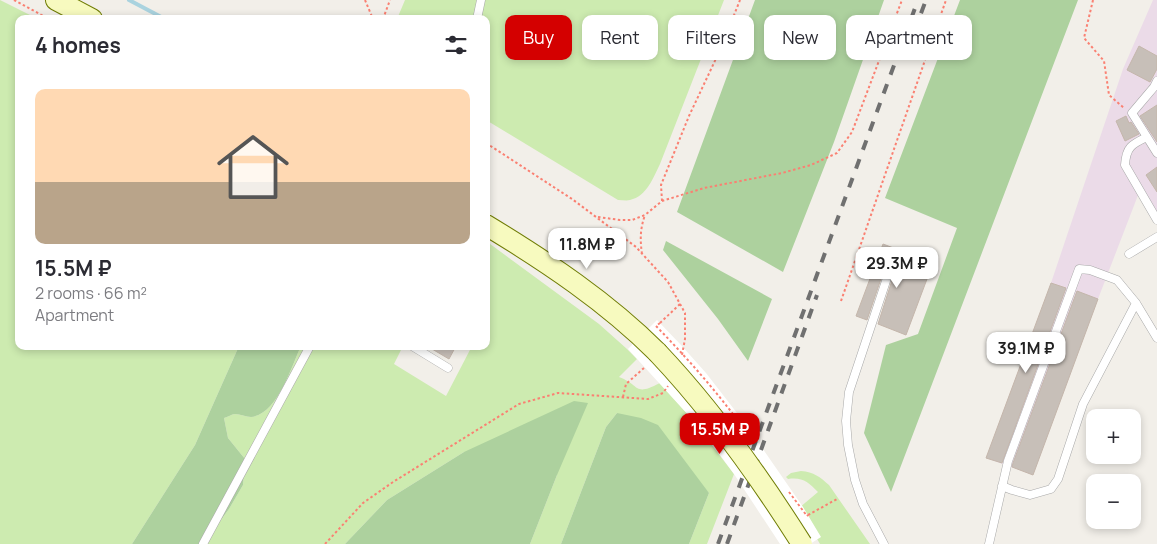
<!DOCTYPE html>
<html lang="en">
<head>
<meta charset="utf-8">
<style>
  :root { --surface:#fff; --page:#f2f2f3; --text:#2b2b33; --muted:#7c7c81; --line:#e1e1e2; --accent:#d40000 }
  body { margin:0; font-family:Manrope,sans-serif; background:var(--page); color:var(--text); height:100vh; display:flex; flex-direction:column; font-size:19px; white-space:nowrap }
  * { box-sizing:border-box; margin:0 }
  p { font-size:16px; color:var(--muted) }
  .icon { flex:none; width:28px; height:28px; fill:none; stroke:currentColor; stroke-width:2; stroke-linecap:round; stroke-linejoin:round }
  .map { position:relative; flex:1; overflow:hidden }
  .panel { position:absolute; left:15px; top:15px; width:475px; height:335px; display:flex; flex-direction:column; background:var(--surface); border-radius:10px; box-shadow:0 2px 8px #0003 }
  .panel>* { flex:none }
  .banner { position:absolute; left:505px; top:15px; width:475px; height:45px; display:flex; gap:10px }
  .buttons { position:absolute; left:1086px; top:409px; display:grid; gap:10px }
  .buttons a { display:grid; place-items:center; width:55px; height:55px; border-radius:10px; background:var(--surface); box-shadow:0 2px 8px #0003; font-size:25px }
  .price { position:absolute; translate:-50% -42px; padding:0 11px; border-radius:10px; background:#fff; color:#222; font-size:16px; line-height:32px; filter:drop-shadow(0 1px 2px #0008) }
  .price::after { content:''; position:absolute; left:50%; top:30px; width:15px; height:11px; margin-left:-8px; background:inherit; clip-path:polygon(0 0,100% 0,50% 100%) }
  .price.selected { background:var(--accent); color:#fff }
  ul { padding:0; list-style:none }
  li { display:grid; align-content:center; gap:10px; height:265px; padding:0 20px }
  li+li { border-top:1px solid var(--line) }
  li span { display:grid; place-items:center; height:155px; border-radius:10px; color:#555 }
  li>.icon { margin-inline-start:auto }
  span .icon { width:90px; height:90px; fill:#fffc; stroke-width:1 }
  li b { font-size:21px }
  h2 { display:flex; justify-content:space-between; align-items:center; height:60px; padding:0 20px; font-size:21px }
  .pill { padding:0 18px; border-radius:10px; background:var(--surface); box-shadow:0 2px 8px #0003; font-size:18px; line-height:45px }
  .pill.selected { background:var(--accent); color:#fff }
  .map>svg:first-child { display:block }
  .industrial { fill:#ebdbe8 }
  .grass { fill:#cdebb0 }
  .forest { fill:#add19e }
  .pier { fill:#fff }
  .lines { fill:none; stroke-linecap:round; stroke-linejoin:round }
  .stream { stroke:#aad3df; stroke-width:4 }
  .building { fill:#c7bfb8; stroke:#c4b6ab }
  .lane-casing { stroke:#a9a9a9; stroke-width:9 }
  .secondary-casing { stroke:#707d05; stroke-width:22 }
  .path { stroke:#fa8072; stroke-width:2; stroke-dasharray:2.5 2.5; stroke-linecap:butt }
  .lane { stroke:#fff; stroke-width:8 }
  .secondary { stroke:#f7fabf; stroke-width:20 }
  .rail { stroke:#707070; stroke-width:4; stroke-dasharray:10 10; stroke-linecap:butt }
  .secondary-bridge-casing { stroke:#707d05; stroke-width:22; stroke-linecap:butt }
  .path-bridge { stroke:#fa8072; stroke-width:2; stroke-dasharray:2.5 2.5; stroke-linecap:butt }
  .secondary-bridge { stroke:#f7fabf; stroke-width:20 }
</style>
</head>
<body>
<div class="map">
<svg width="1157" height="544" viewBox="0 0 1157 544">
  <rect width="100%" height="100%" fill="#f2efe9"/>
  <path class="industrial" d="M1153 0H1157V218L1140 190 1098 299 1033 475 986 458 1051 283 1123 69Z"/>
  <path class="grass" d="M0 0 38 19H19V346H239L195 445 132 544H0Z
    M405 0H724L660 164C653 178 647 196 630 200 627 201 622 200 618 200L486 120V19H397Z
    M486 241 599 324 627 349 637 359 619 377C641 385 633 397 660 383L691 418 734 474 707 544H689L709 493 617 413 606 427 561 544H530L557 475 464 452 387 500 345 544H203L229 509 243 485 245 459 228 438 224 418C228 417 232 414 235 414 240 414 246 417 251 417 278 414 291 367 301 346H403L394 364 446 396 472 346H486Z
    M801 471C814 472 820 477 829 485L870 544H820L799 508 818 492C808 482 803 477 788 479L786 477 791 473Z"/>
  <path class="forest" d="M755 0H884L834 142 783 272 677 212Z
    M960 0H1078L891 492 864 433 886 345 918 334 957 228 885 198Z
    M666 241 772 299 748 361 718 319 663 250Z
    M239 346H301C291 367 278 414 251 417 246 417 240 414 235 414 232 414 228 417 224 418L228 438 245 459 243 485 229 509 203 544H132L195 445Z
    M574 401 588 403 557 475 530 544H345L387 500 464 452Z
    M617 413 641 418 658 425 709 493 689 544H561L606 427Z"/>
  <path class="pier" d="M657 320 681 345 706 373 747 426 803 507 821 537 810 544H780L734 474 715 448 691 418 628 349Z"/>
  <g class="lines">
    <path class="stream" d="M129 0 165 19"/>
  </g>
  <path class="building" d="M1139 46 1157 56V69L1150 82 1127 70Z
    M1157 105V142L1140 116Z
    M1126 116 1129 123 1131 122 1139 134 1125 141 1116 121Z
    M1157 167V192L1146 175Z
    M883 244 933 263 906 335 878 324 895 271V267L892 264H888L885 267 867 320 856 316Z
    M1051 283 1066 288 1002 463 986 458Z
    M1077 291 1098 299 1033 475 1012 467 1013 463Z
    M427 346H456L449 359Z"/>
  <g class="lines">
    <g class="lane-casing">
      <path id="lane" d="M477 19 481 0
        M1157 81 1154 87 1132 113 1157 153
        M1147 137C1132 144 1126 147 1125 165L1157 220
        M1129 254 1157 237
        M412 346 448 368
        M1002 486 1012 490 1030 495 1051 489 1058 479 1083 404 1136 303
        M203 544 310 346
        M884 544 863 504 855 480 848 445 846 421 849 392 890 269
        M989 544 1008 461 1079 269 1090 270 1117 280 1136 303 1157 338"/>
    </g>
    <g class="secondary-casing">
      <path id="secondary" d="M56 0 92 19
        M486 225C547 262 607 302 657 352"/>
    </g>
    <path class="path" d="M14 0 49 19
      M365 0 373 19
      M1093 0 1084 38 1104 61 1109 95 1124 108
      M383 19 390 0
      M486 143 572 199 636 247 668 282 685 313V339L682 355
      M662 201 661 185 689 116 721 48 740 0
      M598 217 620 220H632L645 215 662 201 704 188 782 173 811 165 837 153 852 132 902 0
      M642 254C640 240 640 229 645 215
      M841 301 946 0
      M660 323 680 304
      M623 397 626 384 645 367
      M808 515 837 499
      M325 544 363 503 393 482 519 404 558 393 648 399 663 393 668 386"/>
    <use href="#lane" class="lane"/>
    <use href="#secondary" class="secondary"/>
    <path class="rail" d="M914 32 926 0
      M718 544 918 0
      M727 544 817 295"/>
    <g class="secondary-bridge-casing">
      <path id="secondary-bridge" d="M657 352C713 411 759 476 802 544"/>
    </g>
    <path class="path-bridge" d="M660 323 656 326C689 360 719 394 747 433
      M789 492 807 516 808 515"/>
    <use href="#secondary-bridge" class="secondary-bridge"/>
  </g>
</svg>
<div class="buttons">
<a>+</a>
<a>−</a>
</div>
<b class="price" style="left:587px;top:270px">11.8M ₽</b>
<b class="price" style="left:897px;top:289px">29.3M ₽</b>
<b class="price" style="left:1026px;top:374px">39.1M ₽</b>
<b class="price selected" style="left:720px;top:455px">15.5M ₽</b>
<div class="banner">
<a class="pill selected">Buy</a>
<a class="pill">Rent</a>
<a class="pill">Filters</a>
<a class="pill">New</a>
<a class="pill">Apartment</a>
</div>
<section class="panel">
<h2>4 homes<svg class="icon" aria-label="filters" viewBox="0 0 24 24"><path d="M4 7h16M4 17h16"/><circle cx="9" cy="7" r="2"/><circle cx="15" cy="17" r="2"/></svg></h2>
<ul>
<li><span style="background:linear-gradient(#ffd9b3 60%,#b9a48a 0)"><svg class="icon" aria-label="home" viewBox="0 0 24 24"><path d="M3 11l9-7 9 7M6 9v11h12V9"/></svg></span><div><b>15.5M ₽</b><p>2 rooms · 66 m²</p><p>Apartment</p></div></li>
</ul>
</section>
</div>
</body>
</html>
